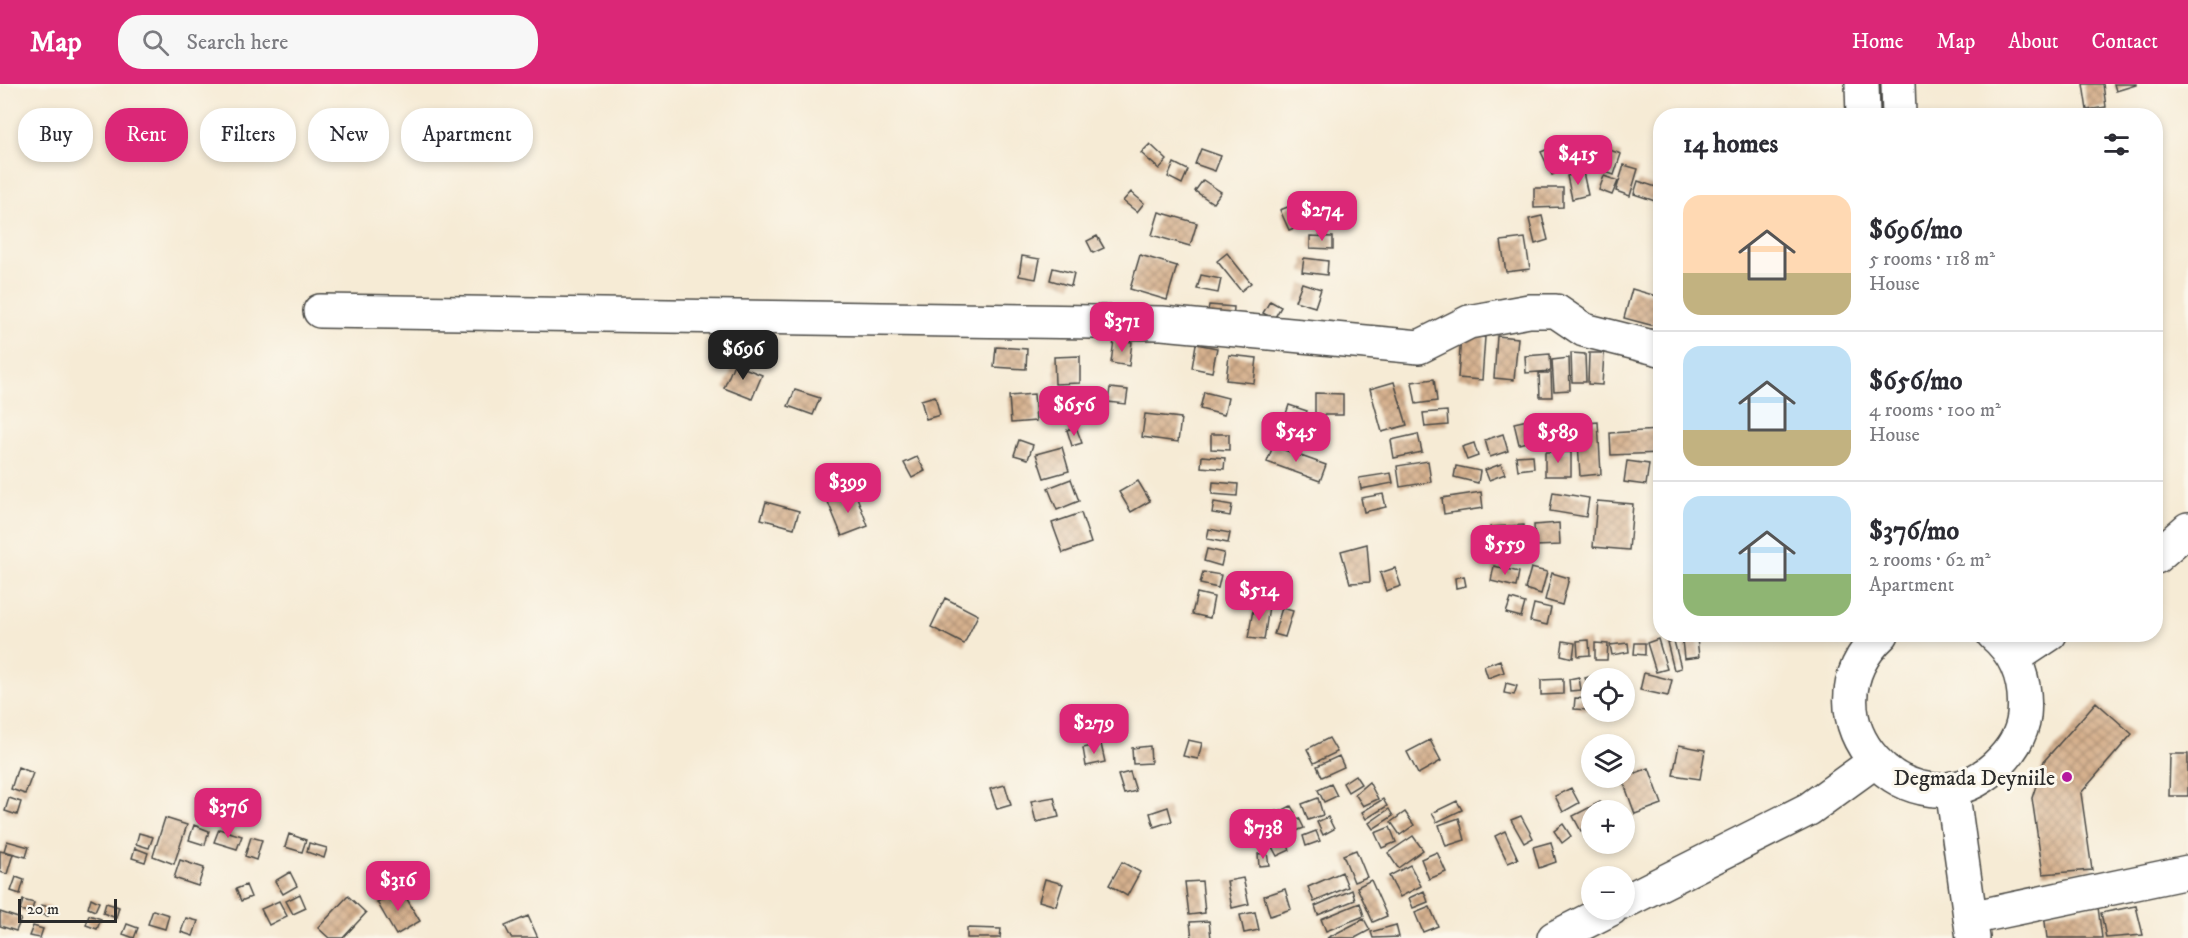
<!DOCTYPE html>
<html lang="en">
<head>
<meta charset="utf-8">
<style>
  :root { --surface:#fff; --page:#f7f7f7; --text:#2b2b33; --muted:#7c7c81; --line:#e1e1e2; --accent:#db2777 }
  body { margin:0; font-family:"IM FELL DW Pica",serif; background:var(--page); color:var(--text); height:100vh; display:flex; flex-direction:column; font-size:22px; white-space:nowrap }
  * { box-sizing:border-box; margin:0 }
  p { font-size:20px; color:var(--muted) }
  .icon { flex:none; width:33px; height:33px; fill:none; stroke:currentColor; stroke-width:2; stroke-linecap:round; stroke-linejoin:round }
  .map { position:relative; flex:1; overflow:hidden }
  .panel { position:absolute; left:1653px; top:24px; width:510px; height:534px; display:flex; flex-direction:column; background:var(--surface); border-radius:24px; box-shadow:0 3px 9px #0003 }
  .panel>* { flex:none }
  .top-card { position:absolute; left:18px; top:24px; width:570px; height:54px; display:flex; gap:12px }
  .tools { position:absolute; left:1581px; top:584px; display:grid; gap:12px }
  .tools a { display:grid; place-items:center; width:54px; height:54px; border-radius:50%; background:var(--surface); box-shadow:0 3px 9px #0003; font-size:30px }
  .scale { position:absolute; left:18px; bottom:15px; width:99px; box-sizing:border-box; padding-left:6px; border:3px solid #2b2b2b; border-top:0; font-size:16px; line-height:21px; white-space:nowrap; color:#2b2b2b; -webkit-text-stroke:4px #fbf7ec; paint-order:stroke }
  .price { position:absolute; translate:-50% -51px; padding:0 14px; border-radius:12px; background:var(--accent); color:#fff; font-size:20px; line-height:39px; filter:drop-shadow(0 2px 3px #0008) }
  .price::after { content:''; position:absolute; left:50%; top:36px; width:18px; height:14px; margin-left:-9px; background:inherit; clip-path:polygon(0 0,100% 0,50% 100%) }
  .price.selected { background:#222; color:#fff }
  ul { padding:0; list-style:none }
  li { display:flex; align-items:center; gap:18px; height:150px; padding:0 30px }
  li+li { border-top:2px solid var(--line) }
  li span { display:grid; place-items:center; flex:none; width:168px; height:120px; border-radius:18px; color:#555 }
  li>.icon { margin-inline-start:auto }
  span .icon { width:72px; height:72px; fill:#fffc; stroke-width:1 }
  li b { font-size:26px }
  h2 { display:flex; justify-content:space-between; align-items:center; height:72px; padding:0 30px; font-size:26px }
  .pill { padding:0 21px; border-radius:24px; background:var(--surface); box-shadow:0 3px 9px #0003; font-size:21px; line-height:54px }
  .pill.selected { background:var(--accent); color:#fff }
  header { display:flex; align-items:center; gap:36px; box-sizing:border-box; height:84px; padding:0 30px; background:var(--accent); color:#fff }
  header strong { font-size:28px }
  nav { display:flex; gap:33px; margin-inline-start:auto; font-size:21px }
  .search { width:420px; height:54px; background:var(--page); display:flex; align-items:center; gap:15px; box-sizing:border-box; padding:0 21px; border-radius:24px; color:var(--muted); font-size:22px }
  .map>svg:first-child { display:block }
  .building { fill:url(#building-cross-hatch) }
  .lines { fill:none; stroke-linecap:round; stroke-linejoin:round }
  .minor-casing { stroke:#494844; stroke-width:36 }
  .major-casing { stroke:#494844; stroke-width:36 }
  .minor { stroke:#fff; stroke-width:33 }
  .major { stroke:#fff; stroke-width:33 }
  .poi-dot { fill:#b5179e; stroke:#fbf7ec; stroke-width:2 }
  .labels { text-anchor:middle; stroke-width:6; stroke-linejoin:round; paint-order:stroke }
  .poi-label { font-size:22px; fill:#2b2b2b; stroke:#fbf7ec; text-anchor:end }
</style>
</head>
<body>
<header>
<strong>Map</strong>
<div class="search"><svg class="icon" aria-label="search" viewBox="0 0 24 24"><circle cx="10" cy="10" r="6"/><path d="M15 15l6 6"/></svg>Search here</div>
<nav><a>Home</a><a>Map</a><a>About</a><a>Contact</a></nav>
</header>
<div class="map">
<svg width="2188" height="854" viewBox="0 0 2188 854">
  <defs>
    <pattern id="building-cross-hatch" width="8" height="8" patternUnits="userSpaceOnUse" patternTransform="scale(1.5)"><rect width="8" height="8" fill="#d6b18e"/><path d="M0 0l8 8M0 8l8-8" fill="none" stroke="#ae9074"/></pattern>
  </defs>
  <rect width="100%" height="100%" fill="#fbf7ec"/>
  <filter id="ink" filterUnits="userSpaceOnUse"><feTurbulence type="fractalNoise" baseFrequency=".0167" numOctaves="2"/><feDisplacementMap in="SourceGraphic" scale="12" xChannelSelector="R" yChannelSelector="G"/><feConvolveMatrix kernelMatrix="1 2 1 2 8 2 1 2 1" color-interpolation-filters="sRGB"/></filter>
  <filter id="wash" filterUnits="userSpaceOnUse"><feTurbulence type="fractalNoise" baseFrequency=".008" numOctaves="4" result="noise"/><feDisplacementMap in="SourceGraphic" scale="24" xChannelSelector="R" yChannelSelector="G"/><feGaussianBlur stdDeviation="1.35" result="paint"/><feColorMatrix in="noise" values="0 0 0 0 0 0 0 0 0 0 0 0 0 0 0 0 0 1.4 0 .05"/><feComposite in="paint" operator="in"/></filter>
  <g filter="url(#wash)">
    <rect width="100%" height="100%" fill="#f6ebd5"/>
    <g id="blocks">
      <path class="building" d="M2083 0H2103L2106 23 2087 26Z
        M2114 0H2136V1L2116 7Z
        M1150 60 1167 76 1159 85 1141 69Z
        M1553 63 1564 85 1552 91 1541 68Z
        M1594 63 1596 79 1576 82 1573 65Z
        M1201 65 1221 72 1215 87 1195 80Z
        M1607 65 1621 70 1614 91 1600 86Z
        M1174 79 1188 86 1182 100 1168 93Z
        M1624 81 1638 85 1630 112 1616 107Z
        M1583 88 1588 111 1572 115 1567 92Z
        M1604 92 1618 97 1612 111 1599 106Z
        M1203 96 1221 108 1213 119 1195 107Z
        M1638 97 1659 104 1655 117 1634 110Z
        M1534 104H1563V123L1534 124Z
        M1131 108 1144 119 1137 128 1123 117Z
        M1331 111 1336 138 1313 143 1307 115Z
        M1293 121 1302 141 1289 146 1280 126Z
        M1159 128 1197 139 1190 162 1152 151Z
        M1542 132 1548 156 1535 160 1529 135Z
        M1097 152 1104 164 1093 169 1087 157Z
        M1310 152 1333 153V165L1310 164Z
        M1525 154 1530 185 1506 188 1501 157Z
        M1227 169 1251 199 1241 207 1217 177Z
        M1140 171 1177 182 1167 216 1130 205Z
        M1022 172 1040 175 1036 195 1019 192Z
        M1304 174 1328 177 1327 191 1302 188Z
        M1053 184 1074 189 1071 202 1050 196Z
        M1201 191 1221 195 1218 209 1197 205Z
        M1302 199 1321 205 1315 223 1295 217Z
        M1632 205 1660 213 1658 243 1624 234Z
        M1270 217 1281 223 1274 235 1263 229Z
        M1209 221 1234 223 1233 236 1207 233Z
        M1461 251 1485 253 1482 296 1458 294Z
        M1497 252 1518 254 1514 296 1494 294Z
        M1114 256 1132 258 1129 282 1111 279Z
        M1196 260 1217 264 1212 288 1192 284Z
        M996 263 1027 265 1026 285 994 283Z
        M1571 269 1585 270 1586 298H1572Z
        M1589 269H1604L1602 301 1588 300Z
        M1550 270 1551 287 1526 289 1525 272Z
        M1229 271 1257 274 1254 299 1226 296Z
        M1080 272V299L1055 300 1054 273Z
        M1569 274 1570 306 1554 307 1552 276Z
        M734 280 762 291 752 315 724 304Z
        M1539 289H1551L1552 313H1540Z
        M1434 295 1437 317 1416 320 1412 298Z
        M1394 298 1407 341 1382 348 1370 305Z
        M1110 304 1128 306 1126 320 1108 318Z
        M795 306 820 314 813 331 788 322Z
        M1204 308 1228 314 1224 331 1200 325Z
        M1315 309 1343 310V331H1315Z
        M1034 310 1036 337 1011 339 1009 312Z
        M1067 310 1089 311 1088 331 1066 330Z
        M935 312 940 331 926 335 921 316Z
        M1289 321 1307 327 1294 362 1277 356Z
        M1447 327 1448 341 1425 343 1423 329Z
        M1145 330 1181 334 1178 358 1142 353Z
        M1532 335 1537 355 1519 360 1514 339Z
        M1598 338 1601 390 1580 392 1577 340Z
        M1567 339 1568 357 1546 358 1545 340Z
        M1076 343 1082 359 1072 362 1067 346Z
        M1659 346 1660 369 1611 371 1610 349Z
        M1211 350H1229V366L1211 365Z
        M1418 350 1422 368 1394 374 1391 356Z
        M1503 350 1508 367 1490 373 1485 356Z
        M1019 356 1033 361 1028 375 1014 371Z
        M1474 359 1478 372 1467 376 1462 363Z
        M1273 362 1326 381 1320 397 1267 378Z
        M1062 363 1069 387 1044 394 1036 370Z
        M1545 368H1571V392H1545Z
        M1533 371 1534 384 1518 386 1516 372Z
        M1202 372 1225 374 1224 385 1201 383Z
        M917 373 925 387 912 394 904 379Z
        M1428 377 1431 398 1400 403 1397 382Z
        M1627 377 1649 380 1646 401 1624 398Z
        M1655 377H1660V387L1654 386Z
        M1501 380 1505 390 1489 396 1485 386Z
        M1456 382 1480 387 1478 399 1454 393Z
        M1391 389 1393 399 1361 405 1359 394Z
        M1071 395 1079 417 1057 426 1048 404Z
        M1138 397 1150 417 1131 428 1119 408Z
        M1213 398 1238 400 1237 412 1212 410Z
        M855 408 868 442 842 452 828 418Z
        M1481 408 1483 424 1444 430 1442 414Z
        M1553 408 1589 414 1586 433 1550 427Z
        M1383 410 1386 423 1364 428 1361 414Z
        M1597 417 1633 420 1629 466 1593 463Z
        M766 418 799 427 794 444 761 435Z
        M1214 418 1232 421 1230 432 1212 429Z
        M1081 429 1091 459 1063 469 1052 439Z
        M1559 439 1560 461 1535 462 1534 441Z
        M1524 441 1525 460 1491 462 1490 443Z
        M1209 445 1230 449 1228 459 1207 455Z
        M1367 460 1370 498 1350 499 1341 467Z
        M1207 465 1224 469 1221 482 1204 477Z
        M1494 482 1519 488 1516 503 1491 497Z
        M1395 484 1401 502 1386 507 1380 489Z
        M1531 484 1547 488 1541 510 1525 505Z
        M1203 488 1221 491 1218 504 1200 500Z
        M1552 489 1569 494 1562 521 1545 516Z
        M1464 492 1466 502 1456 504 1455 494Z
        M1197 509 1214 513 1210 534 1192 530Z
        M945 514 978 531 964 560 931 543Z
        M1511 515 1525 519 1521 533 1506 529Z
        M1254 520 1269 522 1264 556 1248 554Z
        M1534 520 1551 524 1547 541 1530 537Z
        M1282 524 1293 527 1285 553 1274 550Z
        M1697 554 1699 573 1684 575 1682 556Z
        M1658 555 1667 585 1656 588 1647 559Z
        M1589 556 1590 571 1578 572 1577 557Z
        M1563 557 1575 559 1573 574 1561 571Z
        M1674 557 1681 584 1674 586 1667 558Z
        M1595 559 1608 560 1607 576H1595Z
        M1628 559 1629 568 1612 571 1610 561Z
        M1635 559H1645V571L1634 570Z
        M1500 576 1504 588 1488 594 1484 582Z
        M1644 589 1672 596 1668 612 1640 606Z
        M1592 592V611H1591L1585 594Z
        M1579 593 1581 606 1570 607 1569 595Z
        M1563 595V610L1541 611V596Z
        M1506 599 1517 602 1514 611 1504 609Z
        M1575 614 1589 615 1588 626 1574 625Z
        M2096 618 2132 650 2081 709 2092 786 2043 790 2032 714 2044 677Z
        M1329 654 1337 668 1314 679 1307 665Z
        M1188 656 1202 659 1198 675 1183 672Z
        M1430 656 1441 677 1418 690 1407 668Z
        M1101 660 1105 678 1086 682 1083 664Z
        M1679 661 1705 666 1700 695 1673 691Z
        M1150 662 1151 679 1133 680 1132 664Z
        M2170 670H2188V712H2169Z
        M1339 672 1344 683 1322 693 1317 682Z
        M18 683 33 689 25 710 11 705Z
        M1649 684 1662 720 1635 730 1622 694Z
        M1130 688 1136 707 1124 710 1118 691Z
        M1355 691 1361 700 1348 708 1343 699Z
        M1369 698 1378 715 1363 722 1355 710Z
        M1331 700 1337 712 1324 718 1318 706Z
        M1005 701 1011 721 997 725 990 705Z
        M1571 704 1579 719 1563 728 1555 712Z
        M1054 713 1059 733 1036 738 1031 717Z
        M9 714 21 718 17 731 5 727Z
        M1318 714 1323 731 1308 736 1302 720Z
        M1383 715 1387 722 1366 735 1362 728Z
        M1457 717 1462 726 1437 738 1432 729Z
        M1600 718 1604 726H1592V742L1581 747 1573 732Z
        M1291 722 1295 729 1284 735 1281 727Z
        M1168 723 1172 737 1154 743 1150 729Z
        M1389 725 1393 732 1373 745 1369 739Z
        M1277 727 1283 746 1276 748 1270 729Z
        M1405 728 1414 741 1400 751 1391 738Z
        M1521 732 1533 754 1524 759 1511 736Z
        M1328 733 1334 745 1323 751 1317 738Z
        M165 734 187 741 174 780 153 772Z
        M1299 734 1304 744 1291 749 1287 739Z
        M1459 734 1465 756 1446 762 1439 741Z
        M1563 740 1571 752 1562 759 1554 747Z
        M194 741 209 747 205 761 189 756Z
        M1390 743 1396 758 1382 764 1375 749Z
        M219 745 242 752 237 765 214 758Z
        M1264 745 1271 754 1262 761 1255 752Z
        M1316 747 1320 757 1306 762 1303 752Z
        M1505 747 1518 775 1508 779 1495 752Z
        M139 749 153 753 149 764 136 760Z
        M289 750 306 756 302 768 285 763Z
        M1413 752 1423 766 1398 784 1388 769Z
        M251 753 262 756 256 776 245 772Z
        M1284 753 1290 766 1277 772 1270 759Z
        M7 757 29 763 26 773 4 767Z
        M1551 758 1556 778 1539 784 1533 763Z
        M309 759 327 764 324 774 307 768Z
        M135 764 148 769 145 778 132 774Z
        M1356 766 1367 793 1354 798 1343 771Z
        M0 767 13 770 7 790 0 788Z
        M1437 768 1446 788 1429 795 1421 775Z
        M1267 769 1269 781 1259 782 1258 770Z
        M180 776 204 784 198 802 174 794Z
        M1122 778 1140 788 1127 812 1109 801Z
        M1410 781 1421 802 1400 813 1389 792Z
        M290 788 297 802 283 810 275 797Z
        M1342 788 1348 803 1314 818 1308 803Z
        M16 793 24 796 20 810 11 807Z
        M1243 794 1249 820 1232 824 1227 797Z
        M1045 795 1063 800 1056 822 1039 817Z
        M1371 796 1387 832 1373 838 1357 803Z
        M1202 797 1205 829 1189 831 1185 798Z
        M246 801 251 813 241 817 236 805Z
        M401 805 420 837 396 851 377 818Z
        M1285 805 1291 825 1270 832 1264 812Z
        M1352 806 1355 816 1318 831 1315 822Z
        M1424 807 1428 818 1413 824 1409 814Z
        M300 810 306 824 293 830 286 817Z
        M348 812 366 829 343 854H329L318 844Z
        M91 814 99 818 95 827 88 824Z
        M23 816 34 819 31 829 20 826Z
        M279 817 287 832 269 841 261 825Z
        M106 819 119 823 116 834 103 829Z
        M1360 819 1364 832 1326 847 1321 835Z
        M41 821 50 823 48 832 38 829Z
        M2136 822 2143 851 2106 854 2101 829Z
        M1430 823 1438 842 1423 848 1415 829Z
        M2098 823 2102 854H2047L2044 830Z
        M153 826 169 831 165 845 148 840Z
        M0 828 21 835 16 847 0 842Z
        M1255 828 1259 846 1244 849 1240 831Z
        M89 831 101 835 97 845 86 841Z
        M528 832 538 854H511L505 842Z
        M186 834 198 837 193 852 181 848Z
        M1364 835 1370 846 1355 854H1327Z
        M1209 837 1211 854H1192L1190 838Z
        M127 840 138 844 134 854 123 850Z
        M1396 841 1399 853 1373 854 1371 848Z
        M33 842 43 845 40 854 29 852Z
        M967 844 1001 845 1000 854H967Z"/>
    </g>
  </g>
  <g filter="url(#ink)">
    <use href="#blocks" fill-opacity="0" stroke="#494844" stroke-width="1.5"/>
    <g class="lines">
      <g class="minor-casing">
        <path id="minor" d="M320 227 1162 239 1419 263 1469 238 1529 227H1556L1584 246 1660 265
          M2156 473 2188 445
          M2014 574 2050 550
          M1624 818 1809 725 1874 678
          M1970 834 2188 788
          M1554 854 1611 825"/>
      </g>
      <g class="major-casing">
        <path id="major" d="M1862 0 1863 32
          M1898 0 1899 32
          M1882 550C1793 633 1913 759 1996 682 2010 669 2022 651 2024 632 2027 600 2018 571 1993 550
          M1952 704 1973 854"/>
      </g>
      <use href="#minor" class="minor"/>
      <use href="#major" class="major"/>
    </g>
  </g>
  <circle class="poi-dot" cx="2067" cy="693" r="6"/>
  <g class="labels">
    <g class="poi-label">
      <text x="2055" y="701">Degmada Deyniile</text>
    </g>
  </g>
</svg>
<div class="tools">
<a><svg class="icon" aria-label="locate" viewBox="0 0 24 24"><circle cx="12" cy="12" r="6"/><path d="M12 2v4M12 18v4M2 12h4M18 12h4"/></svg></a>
<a><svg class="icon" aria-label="layers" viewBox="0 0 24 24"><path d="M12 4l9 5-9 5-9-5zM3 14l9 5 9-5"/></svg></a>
<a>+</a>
<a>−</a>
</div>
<div class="scale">20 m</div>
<b class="price" style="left:1578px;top:102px">$415</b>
<b class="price" style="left:1322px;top:158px">$274</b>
<b class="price" style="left:1122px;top:269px">$371</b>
<b class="price selected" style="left:743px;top:297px">$696</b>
<b class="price" style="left:1074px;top:353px">$656</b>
<b class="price" style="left:1296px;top:379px">$545</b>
<b class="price" style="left:1558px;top:380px">$589</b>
<b class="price" style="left:848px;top:430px">$399</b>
<b class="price" style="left:1505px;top:492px">$559</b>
<b class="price" style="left:1259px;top:538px">$514</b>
<b class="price" style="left:1094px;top:671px">$279</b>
<b class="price" style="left:228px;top:755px">$376</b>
<b class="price" style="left:1263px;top:776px">$738</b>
<b class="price" style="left:398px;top:828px">$316</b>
<div class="top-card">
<a class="pill">Buy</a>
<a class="pill selected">Rent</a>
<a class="pill">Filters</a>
<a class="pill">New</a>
<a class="pill">Apartment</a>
</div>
<section class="panel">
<h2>14 homes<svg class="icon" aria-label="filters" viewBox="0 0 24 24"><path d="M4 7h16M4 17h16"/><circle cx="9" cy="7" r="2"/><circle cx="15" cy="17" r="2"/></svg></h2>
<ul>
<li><span style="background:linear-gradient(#ffd9b3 65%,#c2b280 0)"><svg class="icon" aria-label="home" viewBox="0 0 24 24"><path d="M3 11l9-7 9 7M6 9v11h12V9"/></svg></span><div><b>$696/mo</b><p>5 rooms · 118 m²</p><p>House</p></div></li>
<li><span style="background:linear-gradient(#bfe0f5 70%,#c2b280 0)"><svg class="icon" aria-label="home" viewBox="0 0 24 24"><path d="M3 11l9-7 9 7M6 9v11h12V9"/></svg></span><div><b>$656/mo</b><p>4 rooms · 100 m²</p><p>House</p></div></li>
<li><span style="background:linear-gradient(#bfe0f5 65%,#8fb573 0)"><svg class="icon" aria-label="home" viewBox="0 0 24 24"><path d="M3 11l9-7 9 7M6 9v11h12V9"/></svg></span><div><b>$376/mo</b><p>2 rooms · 62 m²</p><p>Apartment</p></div></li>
</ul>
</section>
</div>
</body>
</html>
